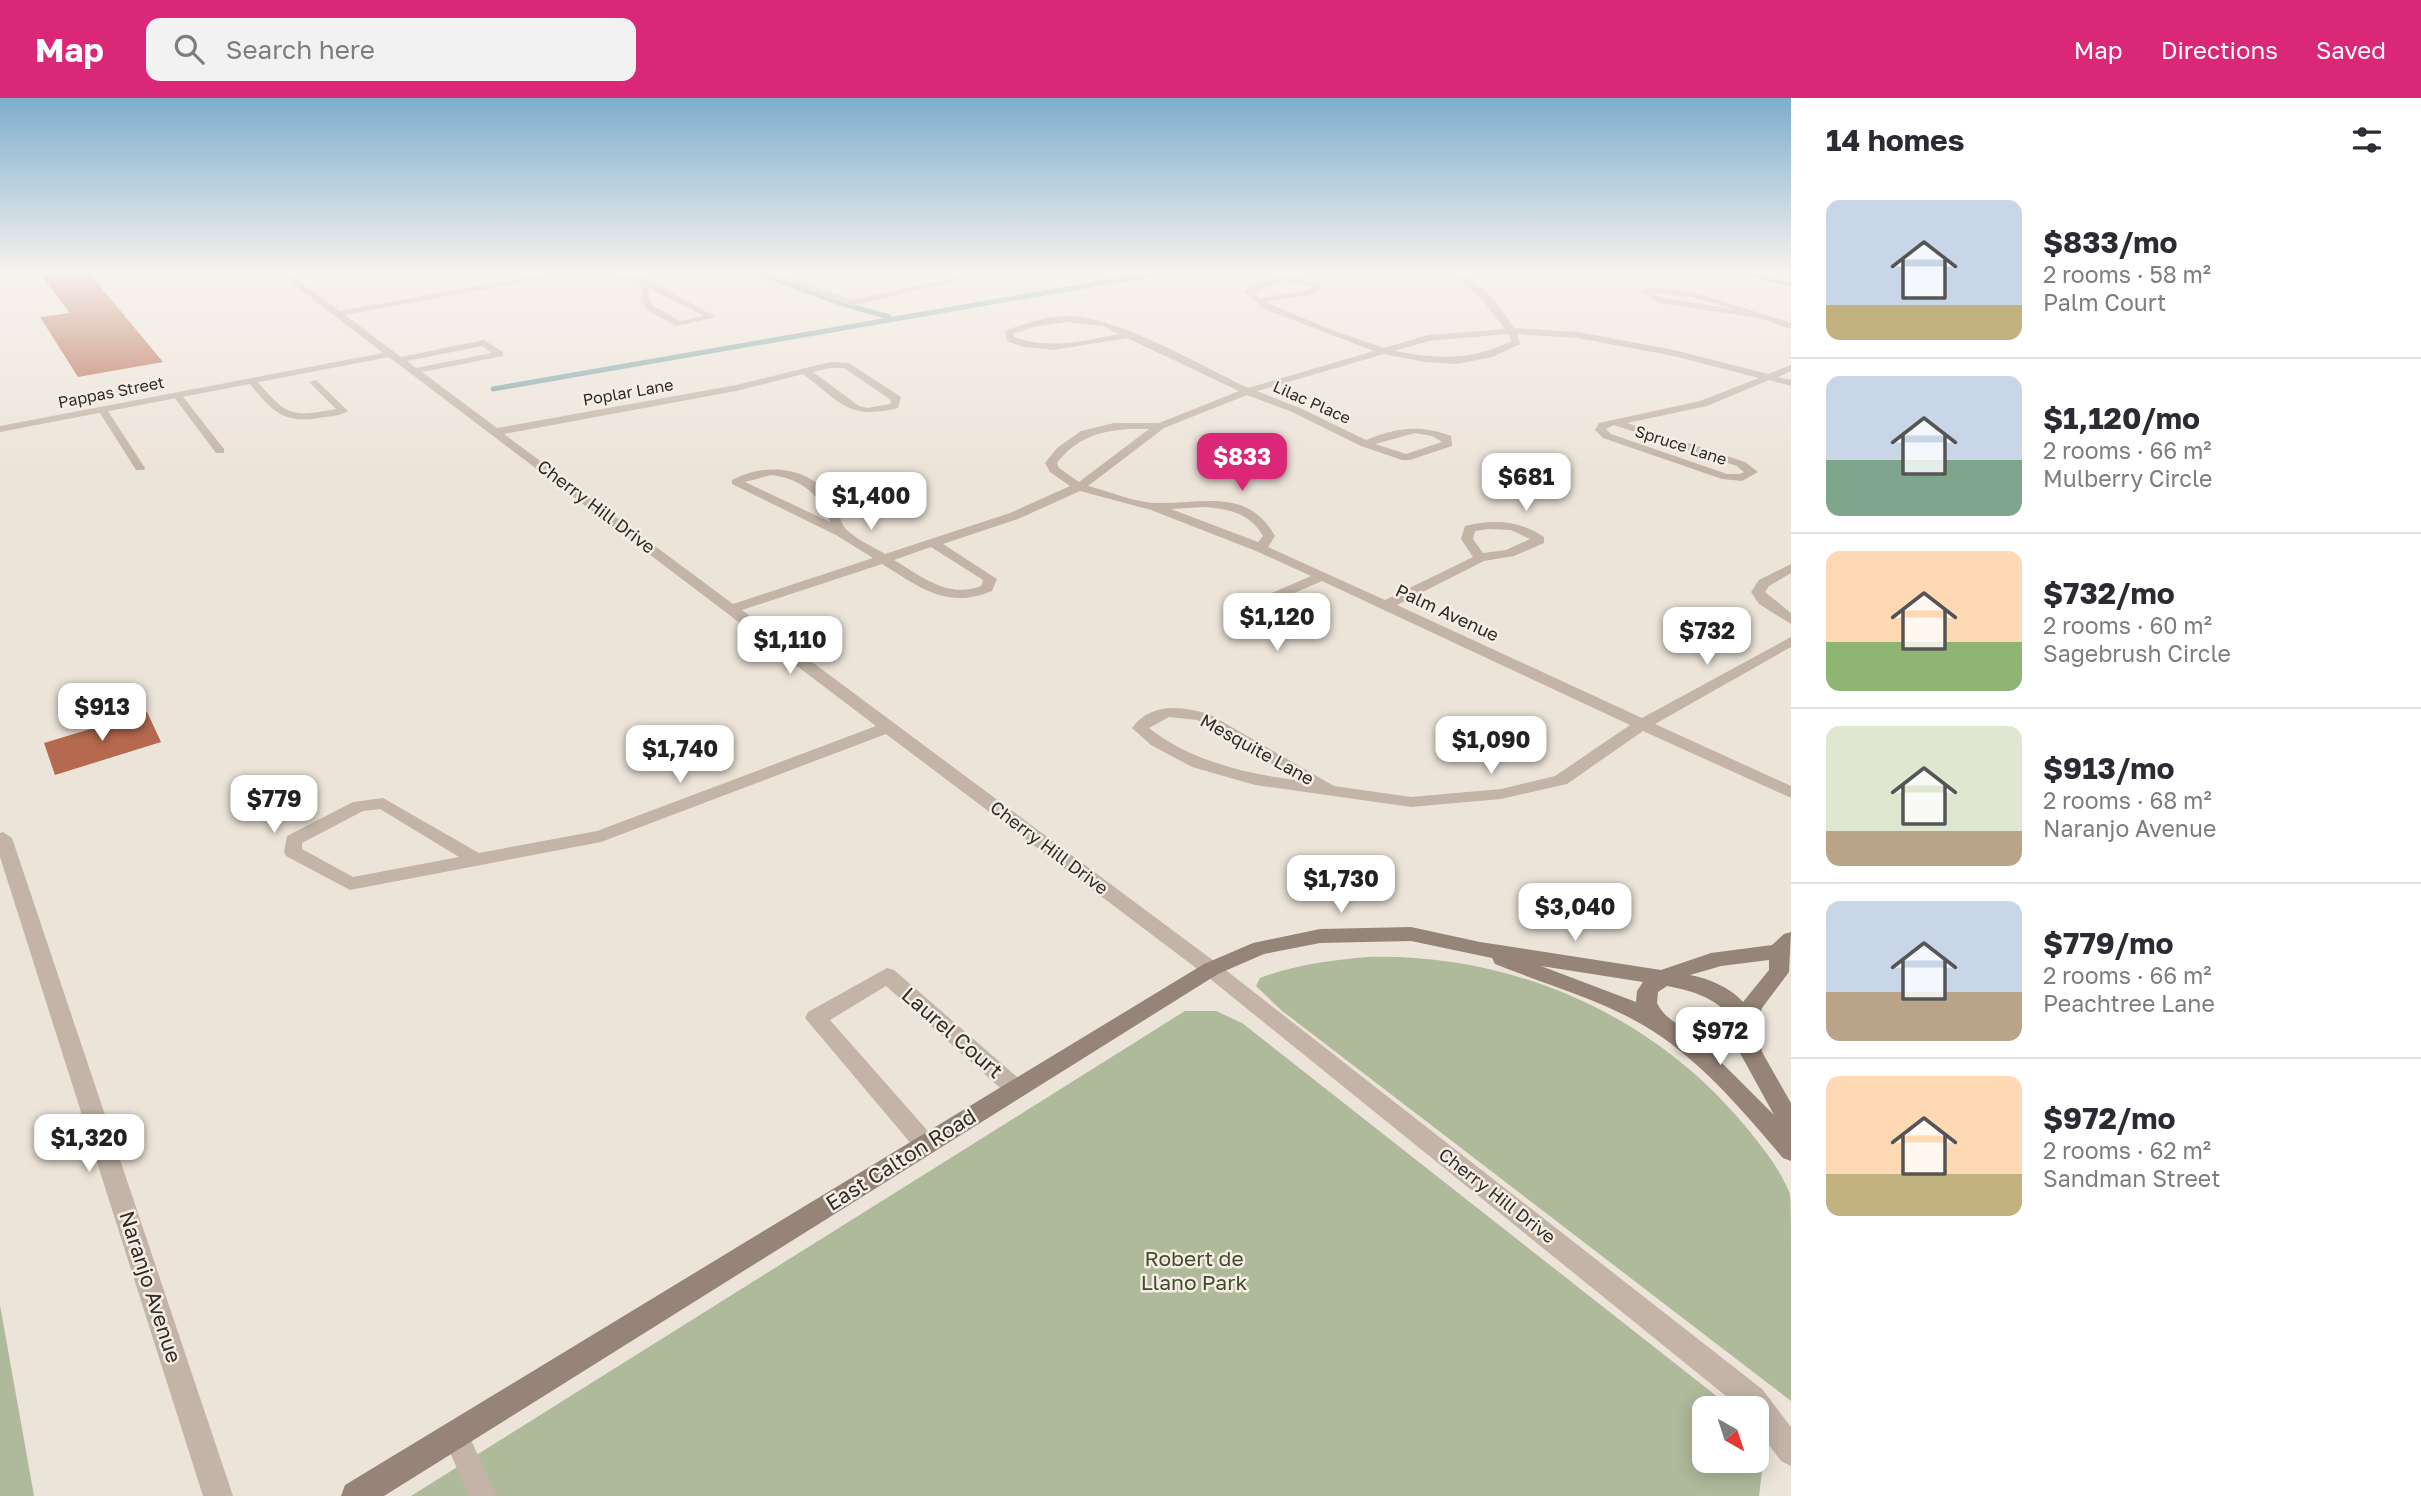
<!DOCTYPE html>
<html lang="en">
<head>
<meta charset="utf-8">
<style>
  :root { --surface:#fff; --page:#f2f2f3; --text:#2b2b33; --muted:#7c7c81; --line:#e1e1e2; --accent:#db2777 }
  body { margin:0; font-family:"Golos Text",sans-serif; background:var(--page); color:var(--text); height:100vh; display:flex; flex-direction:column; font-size:26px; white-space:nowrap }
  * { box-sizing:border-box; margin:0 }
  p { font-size:23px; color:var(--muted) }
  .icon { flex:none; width:38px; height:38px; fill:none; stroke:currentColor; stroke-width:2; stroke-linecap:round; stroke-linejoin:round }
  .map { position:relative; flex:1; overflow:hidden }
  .sheet { display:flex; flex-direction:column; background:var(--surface); width:630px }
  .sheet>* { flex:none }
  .needle { width:46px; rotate:141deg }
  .buttons { position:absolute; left:1692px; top:1298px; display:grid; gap:14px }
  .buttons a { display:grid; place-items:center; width:77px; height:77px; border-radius:14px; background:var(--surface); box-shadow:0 4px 18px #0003; font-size:35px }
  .price { position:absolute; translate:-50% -60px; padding:0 16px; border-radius:14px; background:#fff; color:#222; font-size:23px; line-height:46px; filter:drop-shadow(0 2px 4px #0008) }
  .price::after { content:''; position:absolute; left:50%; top:42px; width:21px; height:16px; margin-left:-10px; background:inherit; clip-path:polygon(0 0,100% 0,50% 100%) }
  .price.current { background:var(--accent); color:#fff }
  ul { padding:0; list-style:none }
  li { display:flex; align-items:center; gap:21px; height:175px; padding:0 35px }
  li+li { border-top:2px solid var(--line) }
  li span { display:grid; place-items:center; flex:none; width:196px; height:140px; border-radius:14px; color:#555 }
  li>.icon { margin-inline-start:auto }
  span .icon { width:84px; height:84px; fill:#fffc; stroke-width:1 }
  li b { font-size:30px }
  h2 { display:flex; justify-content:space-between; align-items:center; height:84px; padding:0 35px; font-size:30px }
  header { display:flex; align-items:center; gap:42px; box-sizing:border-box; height:98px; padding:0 35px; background:var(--accent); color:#fff }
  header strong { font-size:33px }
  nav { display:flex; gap:38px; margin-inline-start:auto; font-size:24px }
  .search { width:490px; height:63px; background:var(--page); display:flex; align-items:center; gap:18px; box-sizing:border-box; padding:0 24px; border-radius:14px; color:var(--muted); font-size:26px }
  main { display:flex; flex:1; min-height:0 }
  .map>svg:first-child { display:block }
  .green { fill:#afba9b }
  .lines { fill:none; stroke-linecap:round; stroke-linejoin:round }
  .stream { stroke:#7ca4a6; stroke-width:5 }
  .building { fill:#b5694f }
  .service { fill:#c3b4a7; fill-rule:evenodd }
  .minor { fill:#c3b4a7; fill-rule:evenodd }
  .secondary { fill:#968479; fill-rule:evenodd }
  .labels { text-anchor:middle; stroke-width:5; stroke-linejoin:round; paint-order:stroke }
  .far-street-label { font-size:16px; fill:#312a26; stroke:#f6eee4 }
  .street-label { font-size:18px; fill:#312a26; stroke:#f6eee4 }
  .near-street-label { font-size:21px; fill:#312a26; stroke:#f6eee4 }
  .near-park-label { font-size:21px; fill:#404c2d; stroke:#f6eee4 }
</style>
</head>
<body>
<header>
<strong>Map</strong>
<div class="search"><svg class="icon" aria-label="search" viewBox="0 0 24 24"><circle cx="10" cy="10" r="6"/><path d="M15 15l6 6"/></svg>Search here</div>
<nav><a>Map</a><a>Directions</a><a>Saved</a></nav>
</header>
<main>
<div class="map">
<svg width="1791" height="1398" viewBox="0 0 1791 1398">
  <rect width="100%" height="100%" fill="#ede4d9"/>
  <path class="green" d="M1368 859C1509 855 1648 914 1740 1022 1758 1043 1780 1070 1790 1096 1791 1111 1791 1134 1791 1149 1791 1200 1791 1252 1791 1303L1281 912 1256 888 1260 880C1295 867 1331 862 1368 859Z
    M1185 913H1216L1242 925 1728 1307 1731 1311H1704V1363H1757V1347L1764 1356 1759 1398H411Z
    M0 1207 34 1398H0Z"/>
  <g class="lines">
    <path class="stream" d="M757 175 843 206 889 219
      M493 291 1159 175"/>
  </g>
  <path class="building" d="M39 175H89L163 264 78 279 40 219 70 215Z
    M147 614 161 644 55 677 44 645Z"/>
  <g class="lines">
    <path class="service" d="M249 281H255C287 317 288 320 336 311L309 284 316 282 348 313C340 318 330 318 320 320 282 326 272 312 249 285Z
      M174 295H180L224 351V355H216L174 299Z
      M100 310H106L145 370 144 372H136L98 312Z
      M455 1323 464 1327 497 1398H469L442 1336 446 1327Z"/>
    <path class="minor" d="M279 175H288L340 213 545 176 619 175 646 181 716 219 676 228 646 211 641 202 643 194 640 185 591 177 545 180 345 217 401 259 484 242 503 254V258L422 274 497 330 736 287 830 264 849 265 901 299 898 310C847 322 842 305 803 276L736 293 504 336 733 506 873 460 836 437 732 386V382C766 364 812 368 834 404 839 412 840 427 848 433 858 442 873 449 885 456L1010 415 1070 388 1050 374 1045 365 1057 350 1081 333 1114 325H1159L1239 293 1127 240 1054 252 1024 249 1007 243 1005 233C1024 226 1047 218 1068 218 1119 219 1200 267 1248 290L1374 253 1264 211 1244 194C1267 175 1291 177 1318 184L1322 189 1315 196 1265 204 1329 231 1384 250 1428 237 1505 231 1479 198 1450 175C1476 174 1501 210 1514 230L1578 234 1674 252 1768 276 1791 267V273L1778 279 1791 282V288L1769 282 1707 308 1627 325 1745 364 1758 374 1742 383 1722 381 1603 340 1595 332 1599 325 1700 303 1759 280 1674 258 1578 240 1517 236 1520 246 1492 259 1457 266 1425 264 1384 256 1257 293 1300 310 1366 342C1396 330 1420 326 1451 338L1452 348 1410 362H1402L1361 348 1292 314 1247 297 1164 330 1088 388C1109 393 1136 405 1157 405 1203 406 1247 389 1275 438L1268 449 1385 502 1473 459 1461 441 1465 428C1494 421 1518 422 1544 439V445L1514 458 1484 463 1397 507 1642 620 1791 539V549L1655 626 1791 688V700L1643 633 1567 686 1501 701 1411 709 1255 687 1192 669 1151 647 1132 630C1151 604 1181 608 1209 616L1334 688 1411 699 1501 691 1555 678 1630 627 1322 483 1292 496 1329 512V518L1279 542 1226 515 1311 478 1256 453 1151 412 1080 393 1018 421 943 446 997 481 992 493C946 512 920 489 882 466L742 512 1218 866 1762 1291 1791 1329V1368L1781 1363 1757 1331V1311H1742L1204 876 886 636 601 744 350 792 286 758 284 754 287 738 353 704 383 700 479 755 597 733 876 628 389 259 0 334V328L383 255ZM1280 183 1313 189 1309 192 1259 200 1253 195ZM649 190 704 218 680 223 652 207 649 202ZM1067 224 1103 228 1119 236C1084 243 1049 252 1014 239L1013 236 1033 229ZM1508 236 1512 243C1469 263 1440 261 1394 253L1429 243ZM482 248 492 255 416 270 407 263ZM830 270H844L891 302 890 306 867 310 859 308 813 274ZM1614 327 1737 368 1744 374 1740 376H1727L1611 336 1606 331ZM1129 331H1149L1079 384 1059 370 1057 365C1076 340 1099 333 1129 331ZM1415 335 1432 338 1442 344 1406 356 1375 346ZM771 377C800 380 821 397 830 424L745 384ZM1204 409C1229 411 1250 415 1263 438L1258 444 1171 411ZM1488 431 1511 432 1530 441 1506 452 1483 455 1473 441 1475 433ZM931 449 983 482 981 488C948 501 921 478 894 462ZM1280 501 1313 515 1279 532 1245 515ZM1169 619 1197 622 1302 683C1248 676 1192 664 1149 630ZM380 711 459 759 353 779 302 751V745L363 713Z
      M765 175H776L853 202 975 175H988L852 208Z
      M1655 189 1696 195 1791 225V231L1759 220 1660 205 1638 193ZM1651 194 1692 199 1733 211 1662 200Z
      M1791 466V475L1769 488 1765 494 1791 515V526L1759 506 1751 494 1759 482Z
      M3 734 12 740 233 1398H203L0 759V735Z
      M887 870 894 872 1024 985 1027 991 1024 997 1016 1000 1008 997 886 888 830 922 934 1040 938 1047 934 1054 926 1057 918 1054 805 920 808 914Z"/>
    <path class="secondary" d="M1739 175H1752L1791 185V189Z
      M1411 829 1480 844 1661 872 1711 855 1772 847 1784 836 1791 834 1789 874 1762 910 1756 927 1762 954 1791 1005V1063L1783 1060C1741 1011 1699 960 1643 927 1597 900 1544 886 1495 866L1492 860 1411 843 1320 845 1264 856 1218 876 384 1398H341L345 1387 1204 866 1253 845 1320 831ZM1769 862V872L1743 904C1731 890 1708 880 1690 877L1721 868ZM1541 868 1643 884 1637 893 1636 904ZM1667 888C1694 893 1716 900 1734 922L1732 935C1707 941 1669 930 1657 905L1658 894ZM1739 949 1740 955 1774 1017 1710 953H1728Z"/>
  </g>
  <linearGradient id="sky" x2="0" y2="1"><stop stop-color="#7daece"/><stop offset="0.47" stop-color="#f7f3ee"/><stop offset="1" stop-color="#f7f3ee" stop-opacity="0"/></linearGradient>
  <rect width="1791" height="370" fill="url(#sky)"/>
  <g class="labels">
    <g class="far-street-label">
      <text transform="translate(111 294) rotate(-11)" y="6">Pappas Street</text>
      <text transform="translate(628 294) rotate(-10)" y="6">Poplar Lane</text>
      <text transform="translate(1312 304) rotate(24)" y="6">Lilac Place</text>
      <text transform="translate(1681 347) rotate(18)" y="6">Spruce Lane</text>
    </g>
    <g class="street-label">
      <text transform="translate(596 409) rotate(37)" y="6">Cherry Hill Drive</text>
      <text transform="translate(1447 515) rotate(25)" y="6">Palm Avenue</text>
      <text transform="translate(1257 652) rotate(29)" y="6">Mesquite Lane</text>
      <text transform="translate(1049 750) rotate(37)" y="6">Cherry Hill Drive</text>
      <text transform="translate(1497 1098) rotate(38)" y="6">Cherry Hill Drive</text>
    </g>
    <g class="near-street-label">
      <text transform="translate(952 935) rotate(41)" y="7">Laurel Court</text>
      <text transform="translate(901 1062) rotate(-32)" y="7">East Calton Road</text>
      <text transform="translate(150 1189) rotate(72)" y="7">Naranjo Avenue</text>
    </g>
    <g class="near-park-label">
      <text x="1194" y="1168">Robert de<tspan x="1194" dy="24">Llano Park</tspan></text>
    </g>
  </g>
</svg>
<div class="buttons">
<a><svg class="needle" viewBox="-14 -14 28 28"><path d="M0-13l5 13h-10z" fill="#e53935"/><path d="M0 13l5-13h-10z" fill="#7c7c81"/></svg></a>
</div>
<b class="price current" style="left:1242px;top:395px">$833</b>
<b class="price" style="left:1526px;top:415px">$681</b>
<b class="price" style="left:871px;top:434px">$1,400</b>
<b class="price" style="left:1277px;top:555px">$1,120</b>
<b class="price" style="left:1707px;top:569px">$732</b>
<b class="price" style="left:790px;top:578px">$1,110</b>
<b class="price" style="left:102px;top:645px">$913</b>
<b class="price" style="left:1491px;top:678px">$1,090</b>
<b class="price" style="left:680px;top:687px">$1,740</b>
<b class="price" style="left:274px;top:737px">$779</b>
<b class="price" style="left:1341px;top:817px">$1,730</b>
<b class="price" style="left:1575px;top:845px">$3,040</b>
<b class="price" style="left:1720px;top:969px">$972</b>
<b class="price" style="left:89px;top:1076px">$1,320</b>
</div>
<section class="sheet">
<h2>14 homes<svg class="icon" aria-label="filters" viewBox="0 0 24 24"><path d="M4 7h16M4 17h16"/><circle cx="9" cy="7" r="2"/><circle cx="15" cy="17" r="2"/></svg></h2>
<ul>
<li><span style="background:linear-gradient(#c9d6e8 75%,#c2b280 0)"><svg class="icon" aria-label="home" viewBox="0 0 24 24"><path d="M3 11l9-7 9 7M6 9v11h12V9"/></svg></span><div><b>$833/mo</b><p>2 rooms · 58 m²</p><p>Palm Court</p></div></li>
<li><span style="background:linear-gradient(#c9d6e8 60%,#7fa58c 0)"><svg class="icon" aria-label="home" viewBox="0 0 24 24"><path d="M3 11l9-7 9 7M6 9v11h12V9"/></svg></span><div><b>$1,120/mo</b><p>2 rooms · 66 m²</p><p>Mulberry Circle</p></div></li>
<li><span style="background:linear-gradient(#ffd9b3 65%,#8fb573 0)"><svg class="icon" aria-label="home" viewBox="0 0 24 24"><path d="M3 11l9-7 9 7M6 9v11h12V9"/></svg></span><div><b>$732/mo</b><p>2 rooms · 60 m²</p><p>Sagebrush Circle</p></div></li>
<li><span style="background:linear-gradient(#dfe7d0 75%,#b9a48a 0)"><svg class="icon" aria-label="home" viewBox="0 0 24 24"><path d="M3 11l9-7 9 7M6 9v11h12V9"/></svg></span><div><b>$913/mo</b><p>2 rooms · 68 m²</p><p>Naranjo Avenue</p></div></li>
<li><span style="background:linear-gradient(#c9d6e8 65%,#b9a48a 0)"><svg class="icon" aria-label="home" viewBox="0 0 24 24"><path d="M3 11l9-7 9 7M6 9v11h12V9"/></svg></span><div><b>$779/mo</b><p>2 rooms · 66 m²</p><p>Peachtree Lane</p></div></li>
<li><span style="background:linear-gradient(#ffd9b3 70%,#c2b280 0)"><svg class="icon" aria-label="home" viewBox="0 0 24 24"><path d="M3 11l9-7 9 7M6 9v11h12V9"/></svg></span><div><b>$972/mo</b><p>2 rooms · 62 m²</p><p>Sandman Street</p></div></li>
</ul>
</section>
</main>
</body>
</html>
